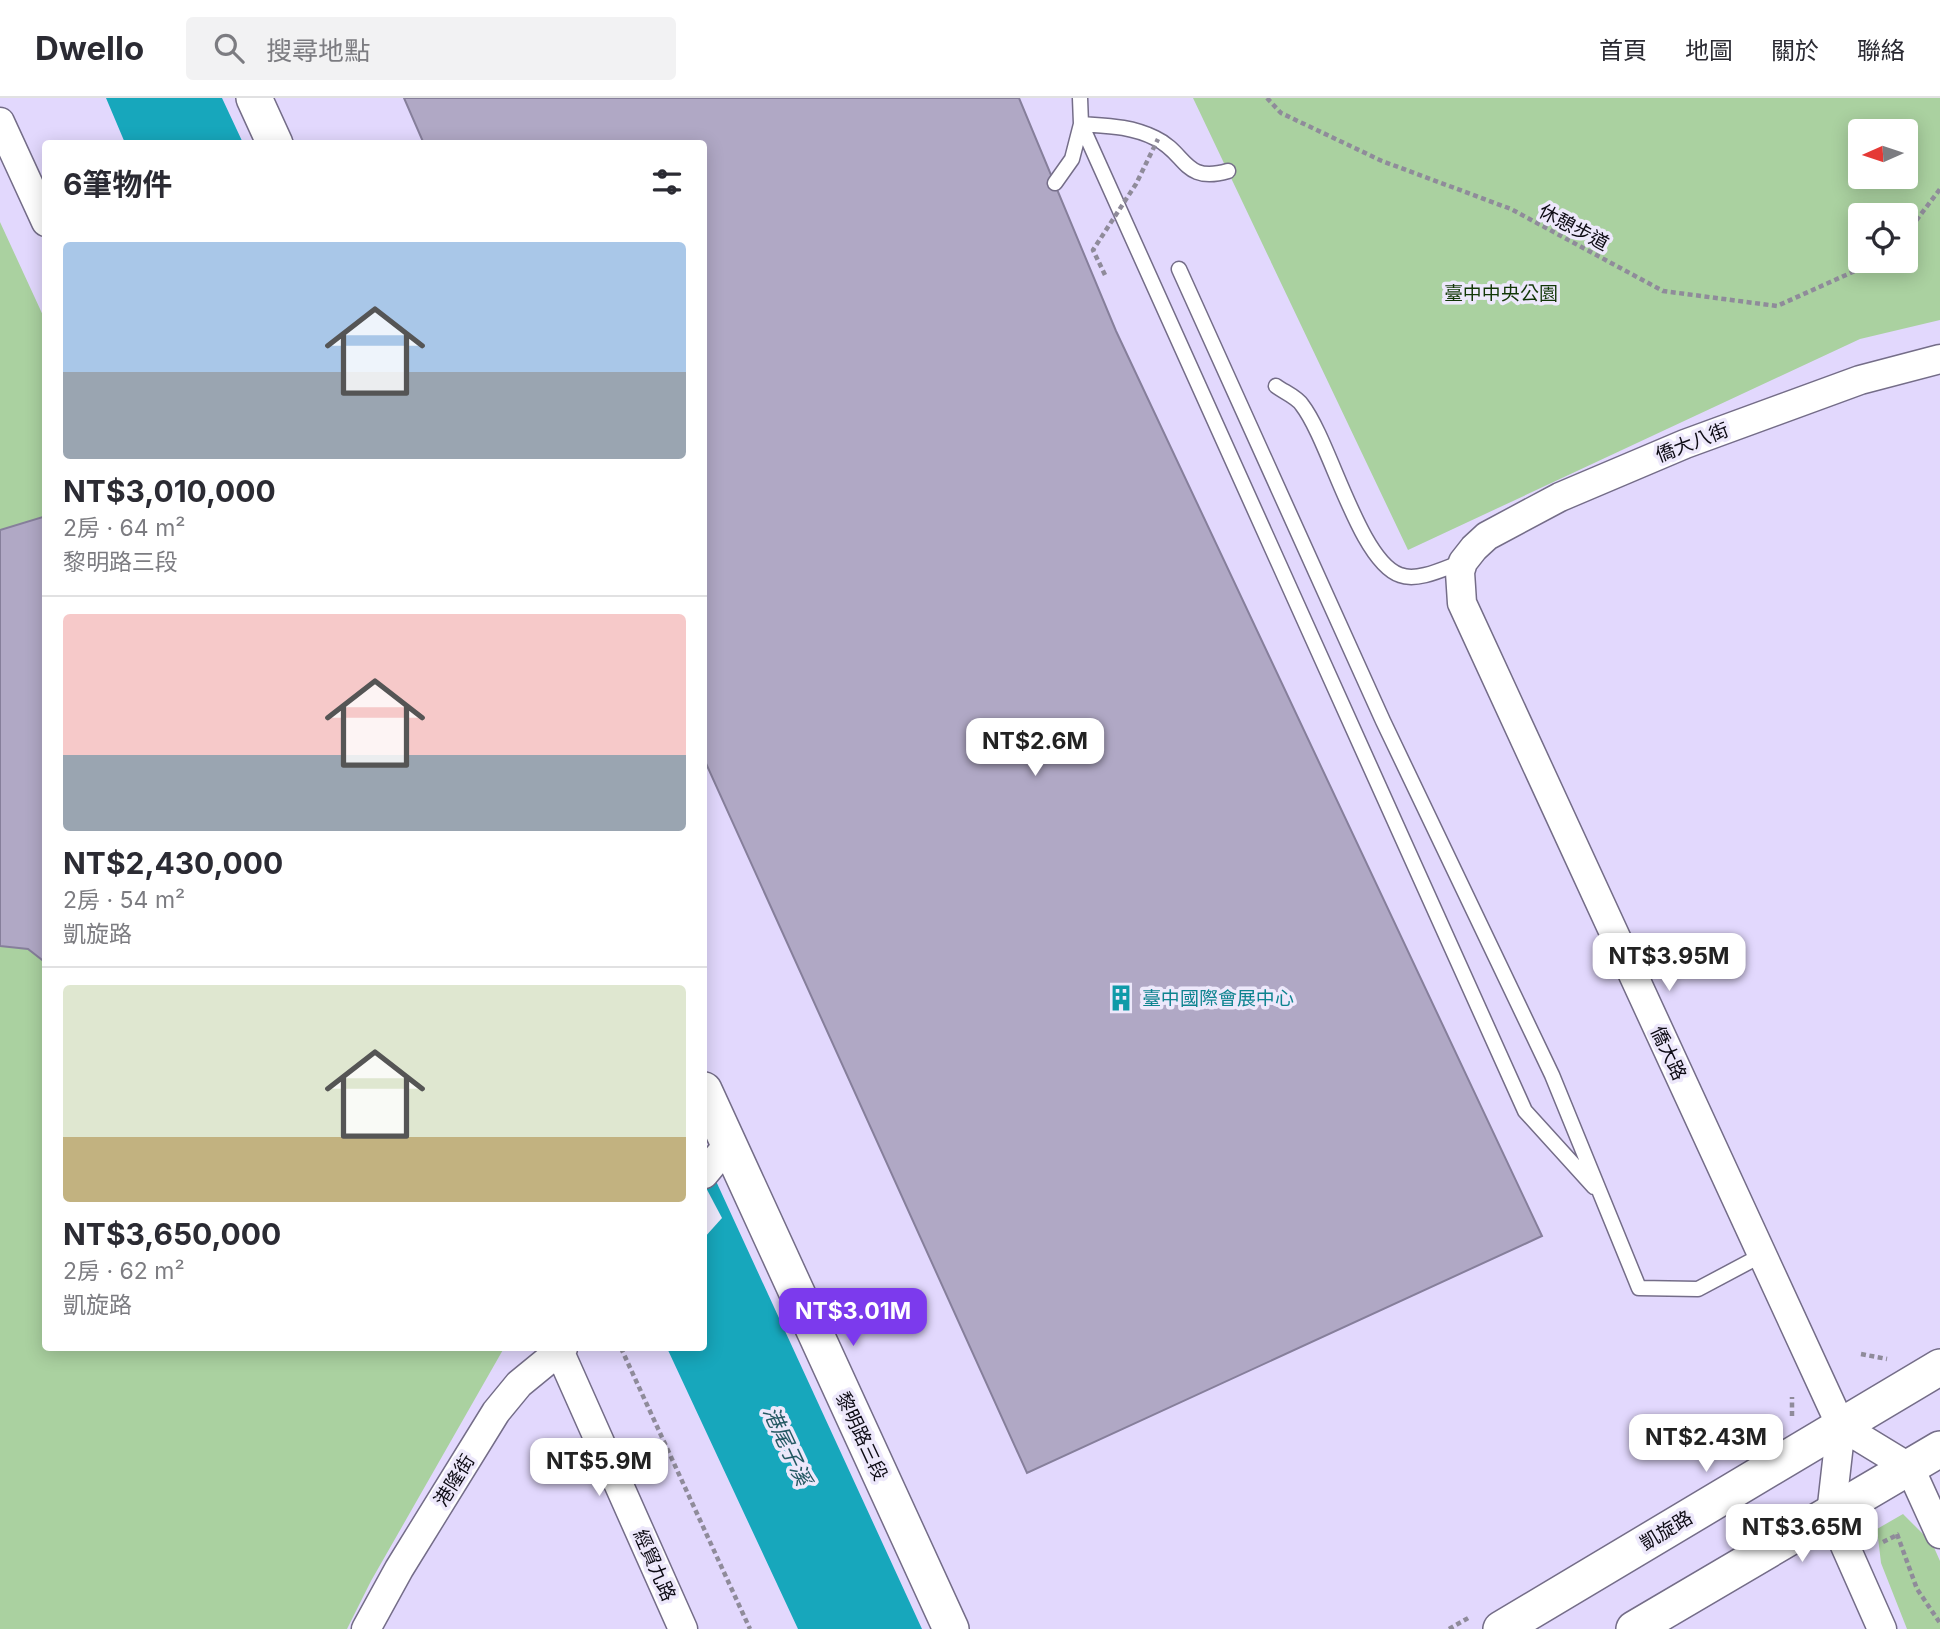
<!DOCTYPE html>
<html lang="zh-TW">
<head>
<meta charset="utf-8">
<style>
  :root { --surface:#fff; --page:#f2f2f3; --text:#2b2b33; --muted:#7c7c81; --line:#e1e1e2; --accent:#7c3aed }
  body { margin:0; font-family:Inter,"Noto Sans TC",sans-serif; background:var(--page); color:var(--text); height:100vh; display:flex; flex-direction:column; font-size:26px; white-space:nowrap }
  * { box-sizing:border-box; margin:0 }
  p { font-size:23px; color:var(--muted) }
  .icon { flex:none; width:38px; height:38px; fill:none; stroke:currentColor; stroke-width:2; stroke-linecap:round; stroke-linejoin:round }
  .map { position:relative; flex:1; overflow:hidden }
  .panel { position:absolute; left:42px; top:42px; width:665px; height:1211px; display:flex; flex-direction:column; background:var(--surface); border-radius:7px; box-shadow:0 4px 18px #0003 }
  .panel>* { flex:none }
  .needle { width:46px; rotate:267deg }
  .controls { position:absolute; left:1848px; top:21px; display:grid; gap:14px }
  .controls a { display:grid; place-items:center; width:70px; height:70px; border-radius:7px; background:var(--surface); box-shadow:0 4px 18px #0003; font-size:35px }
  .price { position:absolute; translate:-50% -60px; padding:0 16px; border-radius:14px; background:#fff; color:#222; font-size:23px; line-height:46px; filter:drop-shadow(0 2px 4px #0008) }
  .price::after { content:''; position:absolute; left:50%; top:42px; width:21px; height:16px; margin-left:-10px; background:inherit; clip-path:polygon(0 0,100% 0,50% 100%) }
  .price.active { background:var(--accent); color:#fff }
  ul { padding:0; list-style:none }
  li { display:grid; align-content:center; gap:14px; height:371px; padding:0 21px }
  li+li { border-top:2px solid var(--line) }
  li span { display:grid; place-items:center; height:217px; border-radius:7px; color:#555 }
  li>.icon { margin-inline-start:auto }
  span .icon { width:126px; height:126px; fill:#fffc; stroke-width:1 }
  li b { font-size:30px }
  h2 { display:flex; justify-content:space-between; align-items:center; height:84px; padding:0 21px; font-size:30px }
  header { display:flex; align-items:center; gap:42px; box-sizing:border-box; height:98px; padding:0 35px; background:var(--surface); border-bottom:2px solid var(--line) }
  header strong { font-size:33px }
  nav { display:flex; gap:38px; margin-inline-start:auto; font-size:24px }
  .search { width:490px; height:63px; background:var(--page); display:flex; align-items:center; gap:18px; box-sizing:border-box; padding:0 24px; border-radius:7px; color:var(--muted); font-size:26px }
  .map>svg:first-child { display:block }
  .built { fill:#e2d8fd; fill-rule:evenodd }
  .green { fill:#aad1a0; fill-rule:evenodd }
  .water { fill:#17a7bc }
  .pier { fill:#ede8fb }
  .building { fill:#b0a8c5; stroke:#867f9b; stroke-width:2 }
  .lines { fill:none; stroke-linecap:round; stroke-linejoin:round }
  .service-casing { stroke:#746d88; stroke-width:17 }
  .minor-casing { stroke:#746d88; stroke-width:31 }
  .tertiary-casing { stroke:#746d88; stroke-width:38 }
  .path { stroke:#8f8b9a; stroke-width:4.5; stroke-dasharray:5 3.5; stroke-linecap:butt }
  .service { stroke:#fff; stroke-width:14 }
  .minor { stroke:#fff; stroke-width:28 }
  .tertiary { stroke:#fff; stroke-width:35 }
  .path-bridge { stroke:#8f8b9a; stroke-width:4.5; stroke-dasharray:5 3.5; stroke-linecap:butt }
  .labels { text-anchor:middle; stroke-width:7; stroke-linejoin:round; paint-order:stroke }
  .street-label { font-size:19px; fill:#0d0b14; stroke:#ede8fb }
  .park-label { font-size:19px; fill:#123707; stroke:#ede8fb }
  .culture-label { font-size:19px; fill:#0d838f; stroke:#ede8fb; text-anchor:start }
  .water-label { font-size:21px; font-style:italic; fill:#255963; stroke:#ede8fb }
</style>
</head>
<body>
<header>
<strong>Dwello</strong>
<div class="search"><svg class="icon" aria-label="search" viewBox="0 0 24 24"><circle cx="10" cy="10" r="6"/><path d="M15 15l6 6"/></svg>搜尋地點</div>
<nav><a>首頁</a><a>地圖</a><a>關於</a><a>聯絡</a></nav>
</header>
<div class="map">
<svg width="1940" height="1531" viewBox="0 0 1940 1531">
  <rect width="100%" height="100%" fill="#ede8fb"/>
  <path class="built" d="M0 0H1940V1531H0ZM1860 33H1906V79H1860ZM46 46H704V1250H46ZM1860 117H1906V163H1860Z"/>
  <path class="green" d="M1193 0H1940V222L1860 241 1408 452ZM1860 33H1906V79H1860ZM1860 117H1906V163H1860Z
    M0 124 46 224V1250H504L371 1483 347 1531H0Z
    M1903 1416 1932 1445 1940 1463V1531H1907L1881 1465 1877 1431Z"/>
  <path class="water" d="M106 0H222L243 45H125Z
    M704 1057 922 1531H798L667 1250H704Z"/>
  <path class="pier" d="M704 1086 722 1120 704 1140Z"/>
  <path class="building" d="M404 0H1019L1116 233 1542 1138 1027 1375 704 661V46H424Z
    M46 418V865L28 851 0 848V432Z"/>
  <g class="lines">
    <g class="service-casing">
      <path id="service" d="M1080 0 1081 26C1108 28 1130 28 1155 40 1187 55 1183 86 1228 73
        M1081 26 1525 1013 1594 1089
        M1055 85 1072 61 1081 26
        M1179 171 1383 623 1552 977 1639 1190 1698 1191 1762 1157
        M1276 288C1284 294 1297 299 1302 307 1330 343 1359 463 1400 477 1418 484 1445 470 1462 464"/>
    </g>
    <g class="minor-casing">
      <path id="minor" d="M0 24 46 124
        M704 1076 728 1047
        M558 1250 683 1531
        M1841 1328 1910 1370 1940 1436
        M366 1531 399 1471 496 1314 519 1286 563 1250
        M1882 1531 1831 1416 1841 1328 1462 505 1460 474 1463 464 1474 450 1487 438 1560 399 1685 346 1860 282 1940 261"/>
    </g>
    <g class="tertiary-casing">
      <path id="tertiary" d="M254 0 275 46
        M704 992 951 1531
        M1501 1531 1940 1269
        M1634 1531 1940 1351"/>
    </g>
    <path class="path" d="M1267 0 1281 15 1382 63 1511 111 1663 193 1777 208 1877 163
      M1906 136 1940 91
      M621 1250 750 1531
      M1861 1256 1887 1261
      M1792 1318V1299
      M1897 1436 1917 1491 1940 1525
      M1883 1444 1899 1436
      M1449 1531 1470 1519"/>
    <use href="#service" class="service"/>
    <use href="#minor" class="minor"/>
    <use href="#tertiary" class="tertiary"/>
    <path class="path-bridge" d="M1105 177 1093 152 1136 86 1158 41"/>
  </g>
  <defs>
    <g id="building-bare" transform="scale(2.1)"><path d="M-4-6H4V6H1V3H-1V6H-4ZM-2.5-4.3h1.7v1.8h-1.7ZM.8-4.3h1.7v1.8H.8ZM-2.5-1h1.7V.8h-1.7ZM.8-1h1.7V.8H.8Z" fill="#0f9aa8" stroke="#ede8fb" stroke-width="2.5" paint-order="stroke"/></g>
  </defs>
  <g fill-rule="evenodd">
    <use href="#building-bare" x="1121" y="900"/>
  </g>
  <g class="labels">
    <g class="street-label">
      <text transform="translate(1574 129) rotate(28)" y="7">休憩步道</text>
      <text transform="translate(1692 344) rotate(-21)" y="7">僑大八街</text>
      <text transform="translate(1669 955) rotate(65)" y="7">僑大路</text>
      <text transform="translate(862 1338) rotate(65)" y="7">黎明路三段</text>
      <text transform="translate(454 1382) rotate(-58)" y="7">港隆街</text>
      <text transform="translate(1666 1432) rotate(-31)" y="7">凱旋路</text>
      <text transform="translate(655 1467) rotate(66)" y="7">經貿九路</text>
    </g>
    <g class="park-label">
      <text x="1501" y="202">臺中中央公園</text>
    </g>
    <g class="culture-label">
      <text x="1142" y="907">臺中國際會展中心</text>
    </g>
    <g class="water-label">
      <text transform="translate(787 1348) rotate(65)" y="7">港尾子溪</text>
    </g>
  </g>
</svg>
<div class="controls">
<a><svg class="needle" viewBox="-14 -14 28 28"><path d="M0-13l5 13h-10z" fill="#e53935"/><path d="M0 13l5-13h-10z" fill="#7c7c81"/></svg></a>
<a><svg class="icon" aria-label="locate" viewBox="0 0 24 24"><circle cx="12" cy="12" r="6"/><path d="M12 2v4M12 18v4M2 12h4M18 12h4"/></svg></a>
</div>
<b class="price" style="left:1035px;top:680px">NT$2.6M</b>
<b class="price" style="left:1669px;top:895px">NT$3.95M</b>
<b class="price active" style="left:853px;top:1250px">NT$3.01M</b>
<b class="price" style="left:1706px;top:1376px">NT$2.43M</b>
<b class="price" style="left:599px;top:1400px">NT$5.9M</b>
<b class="price" style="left:1802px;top:1466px">NT$3.65M</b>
<section class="panel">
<h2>6筆物件<svg class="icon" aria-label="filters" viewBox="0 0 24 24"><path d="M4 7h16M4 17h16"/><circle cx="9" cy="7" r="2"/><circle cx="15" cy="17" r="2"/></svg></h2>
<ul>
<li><span style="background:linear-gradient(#a9c7e8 60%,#9aa5b1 0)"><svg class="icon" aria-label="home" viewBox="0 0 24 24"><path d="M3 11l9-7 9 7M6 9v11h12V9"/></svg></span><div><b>NT$3,010,000</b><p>2房 · 64 m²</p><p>黎明路三段</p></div></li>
<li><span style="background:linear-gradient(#f6c9c9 65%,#9aa5b1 0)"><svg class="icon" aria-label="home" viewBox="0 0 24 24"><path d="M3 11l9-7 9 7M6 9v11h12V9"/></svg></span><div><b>NT$2,430,000</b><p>2房 · 54 m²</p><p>凱旋路</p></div></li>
<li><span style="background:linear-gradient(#dfe7d0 70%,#c2b280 0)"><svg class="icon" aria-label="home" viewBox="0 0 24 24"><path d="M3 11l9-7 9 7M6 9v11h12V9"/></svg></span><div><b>NT$3,650,000</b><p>2房 · 62 m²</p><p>凱旋路</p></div></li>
</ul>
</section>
</div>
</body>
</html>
